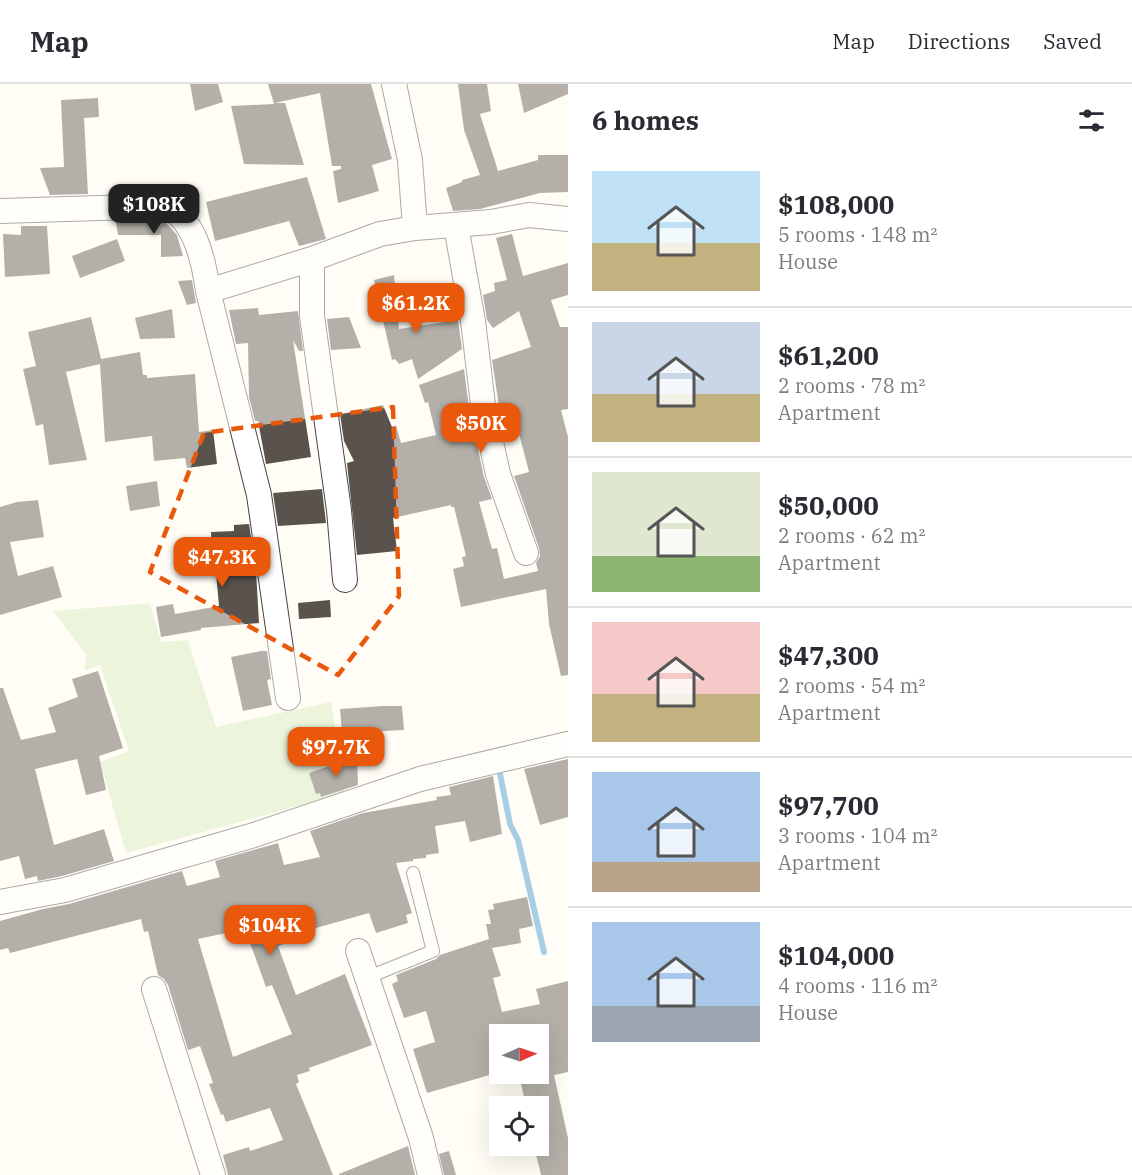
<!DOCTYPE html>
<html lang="en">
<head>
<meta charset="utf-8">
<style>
  :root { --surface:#fff; --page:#f7f7f7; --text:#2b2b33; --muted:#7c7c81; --line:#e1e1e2; --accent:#ea580c }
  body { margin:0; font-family:"IBM Plex Serif",serif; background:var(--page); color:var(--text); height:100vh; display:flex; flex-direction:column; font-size:22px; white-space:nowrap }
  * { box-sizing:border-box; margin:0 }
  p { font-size:20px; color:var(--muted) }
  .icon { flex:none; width:33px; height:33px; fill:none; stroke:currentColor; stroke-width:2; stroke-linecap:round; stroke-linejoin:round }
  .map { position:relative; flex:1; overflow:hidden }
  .side { display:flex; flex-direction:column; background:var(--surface); width:564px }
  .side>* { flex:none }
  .needle { width:39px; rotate:87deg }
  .controls { position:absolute; left:489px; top:940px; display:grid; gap:12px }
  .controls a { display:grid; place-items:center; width:60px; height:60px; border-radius:0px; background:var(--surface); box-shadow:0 6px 24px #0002; font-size:30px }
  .price { position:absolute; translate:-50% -51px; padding:0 14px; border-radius:12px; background:var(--accent); color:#fff; font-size:20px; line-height:39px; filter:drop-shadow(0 2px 3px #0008) }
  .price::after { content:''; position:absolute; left:50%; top:36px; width:18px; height:14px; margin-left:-9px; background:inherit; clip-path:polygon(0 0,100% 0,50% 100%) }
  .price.current { background:#222; color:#fff }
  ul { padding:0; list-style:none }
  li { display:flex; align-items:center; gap:18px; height:150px; padding:0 24px }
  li+li { border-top:2px solid var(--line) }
  li span { display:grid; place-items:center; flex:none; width:168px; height:120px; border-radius:0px; color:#555 }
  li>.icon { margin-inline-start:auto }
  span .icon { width:72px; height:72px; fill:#fffc; stroke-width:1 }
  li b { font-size:26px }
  h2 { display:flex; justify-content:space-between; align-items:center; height:72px; padding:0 24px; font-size:26px }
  header { display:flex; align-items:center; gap:36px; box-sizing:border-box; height:84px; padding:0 30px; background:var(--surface); border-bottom:2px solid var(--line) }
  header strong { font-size:28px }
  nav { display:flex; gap:33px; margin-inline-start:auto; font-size:21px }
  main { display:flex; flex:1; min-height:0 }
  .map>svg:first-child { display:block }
  .green { fill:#d5ebbd }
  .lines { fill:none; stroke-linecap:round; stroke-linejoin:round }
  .stream { stroke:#3f96cf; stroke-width:6 }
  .building { fill:#5a524d; fill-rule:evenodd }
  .lane-casing { stroke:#444; stroke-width:14 }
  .street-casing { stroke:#444; stroke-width:26 }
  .lane { stroke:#fff; stroke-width:12 }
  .street { stroke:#fff; stroke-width:24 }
  .marked { fill:none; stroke:#e8590c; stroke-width:4.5; stroke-dasharray:12 8; stroke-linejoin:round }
</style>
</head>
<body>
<header>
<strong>Map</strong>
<nav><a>Map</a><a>Directions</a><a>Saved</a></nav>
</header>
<main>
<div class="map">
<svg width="568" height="1091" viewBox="0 0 568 1091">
  <rect width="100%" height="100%" fill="#fffdf5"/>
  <path class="green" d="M150 519 161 558 188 556 216 643 331 618 345 709 126 769 100 678 129 667 100 581 85 587 86 571 53 527Z"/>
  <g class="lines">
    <path class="stream" d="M499 685 510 740 518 756 544 868"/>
  </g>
  <path class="building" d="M190 0H218L223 18 195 27Z
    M268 0H371L392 75 372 81 379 107 338 119 333 87 341 85V82H332L320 9 275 19H285L304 81 244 80 231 22 274 20Z
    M458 0H487L491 27 480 30 498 87 538 76V71H568V108L540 109 480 125 453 127 446 104 462 98V96L480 91 464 46Z
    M518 0H568V10L524 29Z
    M98 14 99 33 84 34 88 110 50 111 40 84 64 83 61 16Z
    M307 93 326 155 299 162 289 137 215 157 206 118Z
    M163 136 177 151 183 172 161 173V151H118L116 138Z
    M21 142H47L50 190 5 193 3 150 21 151Z
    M512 150 523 192 568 179V211L551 216 560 243H568V325L561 326 568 353V591L561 592 549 540 546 505 461 523 453 485 464 482 462 473 466 472 454 423H451V421L393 434 397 467 357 471 347 379 354 377 344 357 340 330 383 321 392 343 396 341 401 359 436 351 428 318 425 319 419 301 464 285 469 324 484 393 492 415 479 418 492 465 497 464 504 495 538 487 536 479 540 472 539 464 514 392 529 388 516 338 502 342 492 276 531 263 519 227 493 244 487 236 483 211 495 207 494 199 507 196 496 154Z
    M117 155 125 177 80 194 72 172Z
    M394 191 399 245 458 236 462 265 418 295 412 275 399 280 395 275 392 276 374 196Z
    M192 196 196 219 187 221 178 197Z
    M258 224 259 231 298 227 303 267H299L293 256 311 373 266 380 258 337H255L249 313 248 259 236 260 229 226Z
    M172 225 175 254 140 255 135 234Z
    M91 233 101 275 140 268 143 291H147V294L195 290 199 348 213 346 217 380 187 384 185 374 154 377 152 352 105 358 100 280 66 288 87 376 49 381 43 340 36 342 23 285 36 282 28 248Z
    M349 233 361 264 331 266 327 235Z
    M157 397 160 422 130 427 126 402Z
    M322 405 326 439 278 442 273 409Z
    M38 416 44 453 10 458 18 492 53 482 62 513 0 531V423L17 418Z
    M249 440 256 487 259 539 201 544V546L161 553 156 523 173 520 175 530 219 522 216 489H213L211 448 234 447V441Z
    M330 516 331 533 299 535 298 519Z
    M261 567H267L271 595 267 596 272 621 243 627 231 573Z
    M98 587 123 664 99 672 106 706 86 711 77 675 35 685 54 761 104 745 114 777 62 792 38 797 37 792 25 795 19 772 0 777V604H3L21 656 56 648 48 624 78 613 72 595Z
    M383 622H402L404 646 342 649 340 625Z
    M357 673 358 701 321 713 320 709 316 710 309 689Z
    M568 675V733L540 741 524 685Z
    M493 692 502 750 470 758 465 737 435 742 439 769 426 771V774L413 775V777L396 779 412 829 406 831 408 839 376 849 369 829 309 846 310 851 278 862 296 911 345 890 372 961 309 984 310 987 297 991 299 998 296 1000 333 1091H228L223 1071 249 1063 250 1067 283 1056 270 1024 226 1038 223 1030 221 1031 209 1000 213 999 200 962 188 966 168 901 164 895 158 891 148 847 144 848 141 835 10 869 8 864 0 866V837L43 825 69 820 182 787 187 802 220 793 215 777 278 759 284 781 320 773 310 747 363 729 437 716 436 713 451 711 449 703ZM245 845 266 903 272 901 292 950 233 973 198 855Z
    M527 813 533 842 519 845 521 859 492 864 501 892 493 894 502 928 540 920 536 905 568 897V988L554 991 568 1054V1091H541L534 1062H538V1023H526L519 990H538V951H500V988L427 1009 413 965 435 958 426 927 404 934 392 900 398 897 396 891 436 875 440 871 489 855 486 840H491L488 826 494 825 493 820Z
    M408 1062 415 1091H339V1090Z
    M449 1067 456 1091H444L439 1070Z"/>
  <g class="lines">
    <g class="lane-casing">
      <path id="lane" d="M366 894 433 867 413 789"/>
    </g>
    <g class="street-casing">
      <path id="street" d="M0 127 168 122C196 139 204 178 208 207L312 175 380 150 415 144 410 76 394 0
        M456 142 473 237 483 321 498 390 526 469
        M415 144 491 138 529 131 568 135
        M312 175V232L339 426 345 496
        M208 207 259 411 288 614
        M0 818 65 806 254 751 420 695 568 660
        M358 867 421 1054 430 1091
        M154 905 213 1091"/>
    </g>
    <use href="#lane" class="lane"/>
    <use href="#street" class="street"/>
  </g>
  <path d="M0 0H568V1091H0ZM393 323 399 512 338 591 150 488 204 349Z" fill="#fffdf5" fill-opacity=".55" fill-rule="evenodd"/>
  <path class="marked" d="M393 323 399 512 338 591 150 488 204 349Z"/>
</svg>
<div class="controls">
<a><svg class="needle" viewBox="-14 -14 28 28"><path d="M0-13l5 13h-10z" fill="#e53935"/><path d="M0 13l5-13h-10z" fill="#7c7c81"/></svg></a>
<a><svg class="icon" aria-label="locate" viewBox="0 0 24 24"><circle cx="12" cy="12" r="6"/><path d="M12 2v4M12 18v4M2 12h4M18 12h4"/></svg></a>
</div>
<b class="price current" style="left:154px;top:151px">$108K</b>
<b class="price" style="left:416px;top:250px">$61.2K</b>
<b class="price" style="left:481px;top:370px">$50K</b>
<b class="price" style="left:222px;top:504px">$47.3K</b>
<b class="price" style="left:336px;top:694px">$97.7K</b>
<b class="price" style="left:270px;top:872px">$104K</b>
</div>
<section class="side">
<h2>6 homes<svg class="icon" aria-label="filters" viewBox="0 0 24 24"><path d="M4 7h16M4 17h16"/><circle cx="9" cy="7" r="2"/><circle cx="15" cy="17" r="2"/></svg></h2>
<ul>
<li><span style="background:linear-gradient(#bfe0f5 60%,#c2b280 0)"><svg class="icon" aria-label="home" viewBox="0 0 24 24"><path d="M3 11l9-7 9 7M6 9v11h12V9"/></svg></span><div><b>$108,000</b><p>5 rooms · 148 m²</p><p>House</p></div></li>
<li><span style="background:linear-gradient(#c9d6e8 60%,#c2b280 0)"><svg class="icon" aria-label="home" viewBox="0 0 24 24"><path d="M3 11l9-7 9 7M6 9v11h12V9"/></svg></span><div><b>$61,200</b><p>2 rooms · 78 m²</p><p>Apartment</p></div></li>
<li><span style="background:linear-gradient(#dfe7d0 70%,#8fb573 0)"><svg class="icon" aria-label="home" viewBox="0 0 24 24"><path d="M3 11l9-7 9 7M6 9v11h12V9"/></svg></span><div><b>$50,000</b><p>2 rooms · 62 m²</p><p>Apartment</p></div></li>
<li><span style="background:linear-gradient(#f6c9c9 60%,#c2b280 0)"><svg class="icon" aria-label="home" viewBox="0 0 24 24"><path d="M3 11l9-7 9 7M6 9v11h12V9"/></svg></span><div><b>$47,300</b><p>2 rooms · 54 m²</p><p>Apartment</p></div></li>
<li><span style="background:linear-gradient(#a9c7e8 75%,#b9a48a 0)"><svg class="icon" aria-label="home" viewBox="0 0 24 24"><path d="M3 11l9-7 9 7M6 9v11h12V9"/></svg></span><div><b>$97,700</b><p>3 rooms · 104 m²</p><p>Apartment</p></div></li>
<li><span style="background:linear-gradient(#a9c7e8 70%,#9aa5b1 0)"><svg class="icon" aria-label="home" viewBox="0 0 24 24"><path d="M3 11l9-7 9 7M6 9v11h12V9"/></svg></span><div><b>$104,000</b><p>4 rooms · 116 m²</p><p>House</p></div></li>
</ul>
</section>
</main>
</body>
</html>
